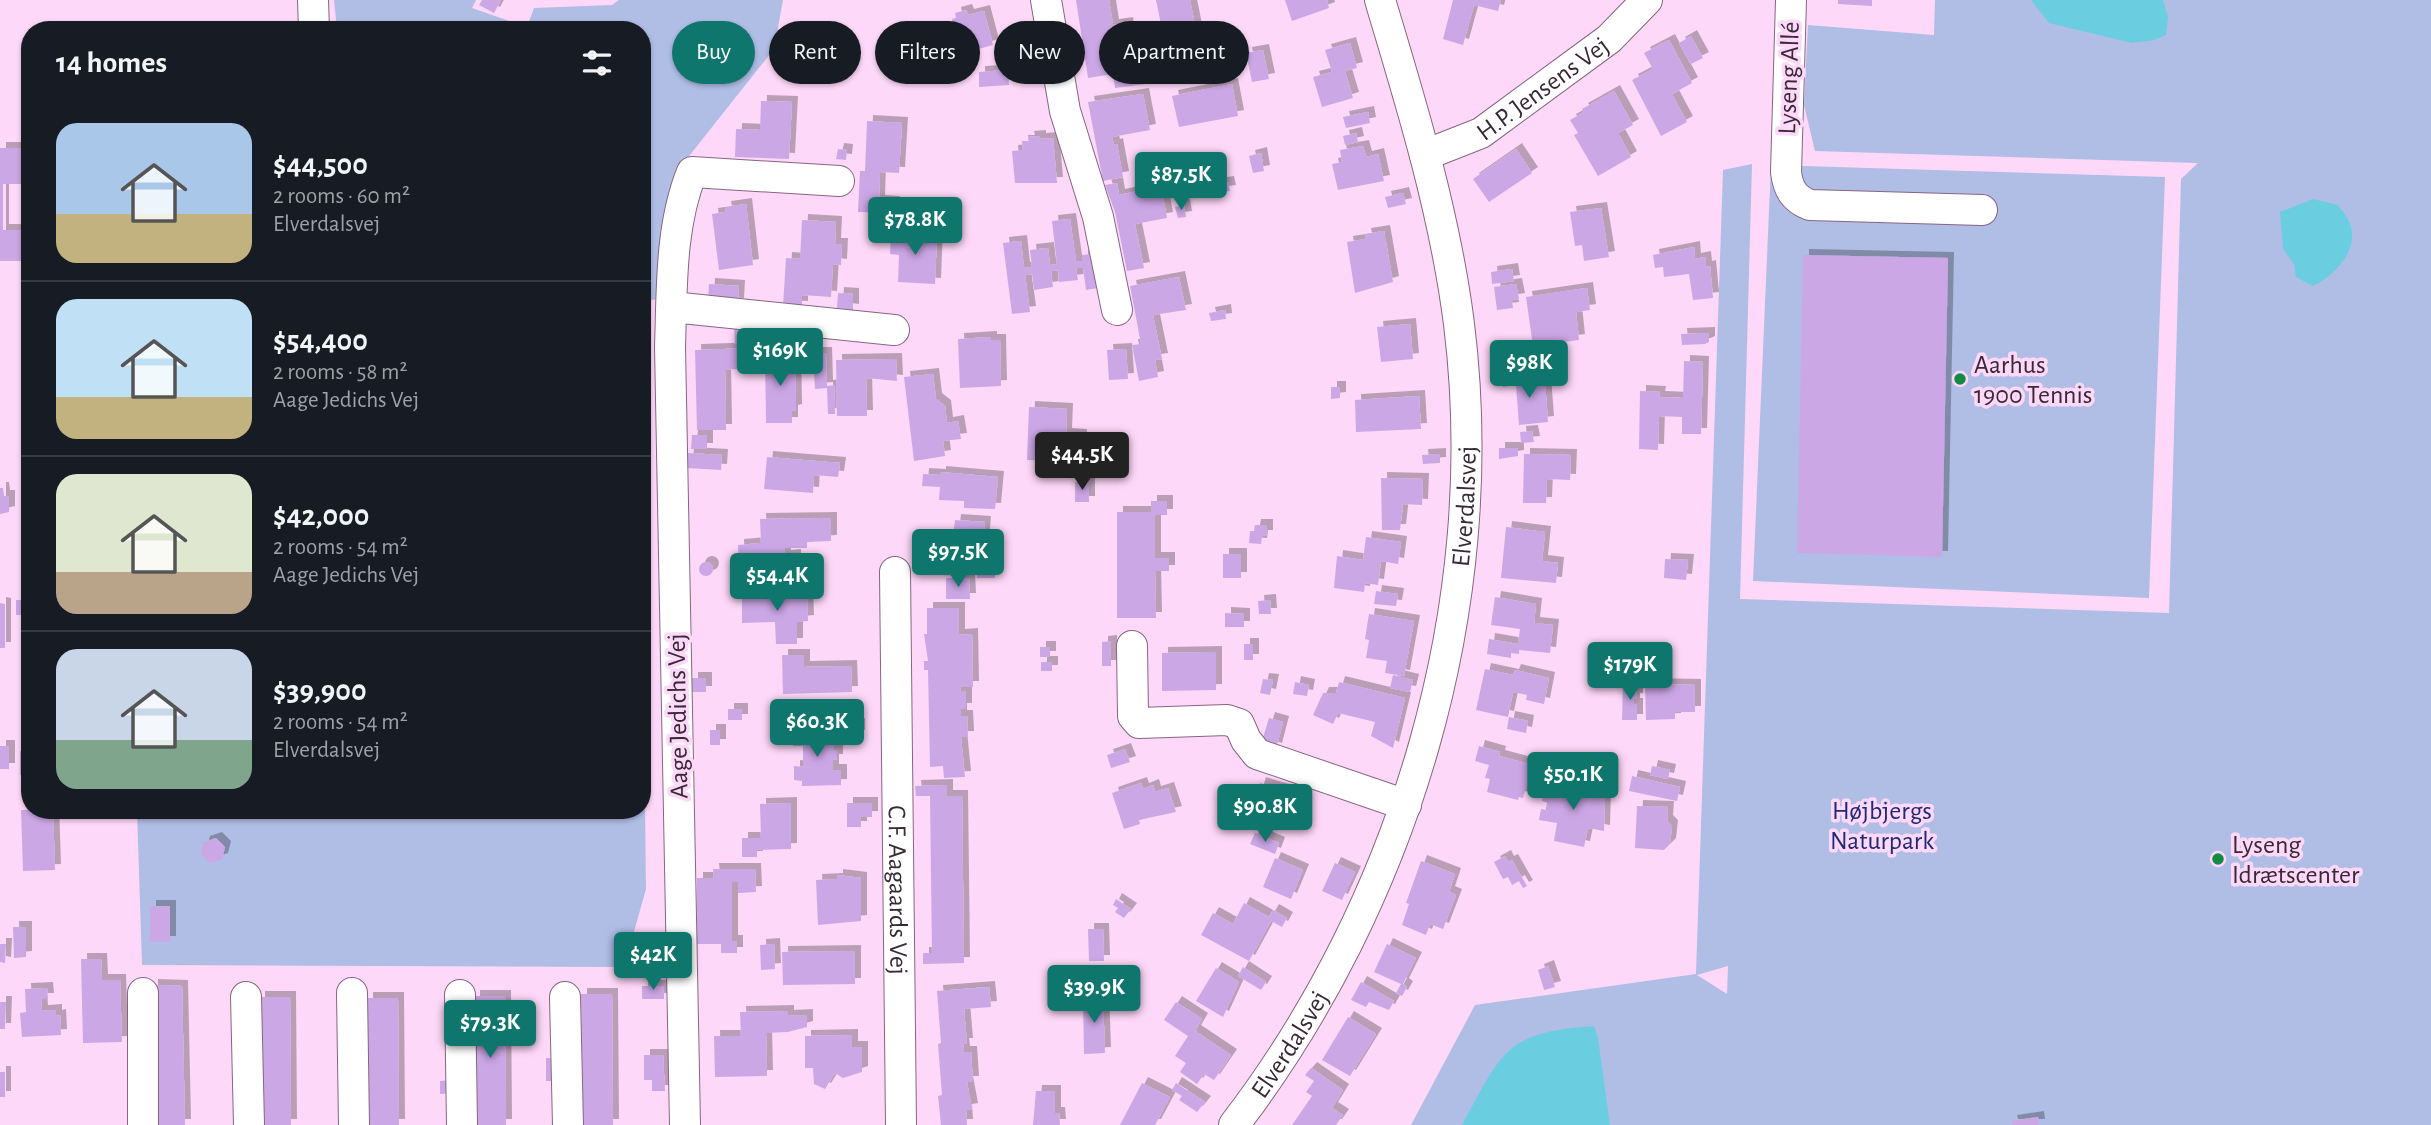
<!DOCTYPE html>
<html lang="en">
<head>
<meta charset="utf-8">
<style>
  :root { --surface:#171b24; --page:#20242c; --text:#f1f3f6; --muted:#9ea1a6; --line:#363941; --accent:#0f766e }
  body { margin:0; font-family:"Alegreya Sans",sans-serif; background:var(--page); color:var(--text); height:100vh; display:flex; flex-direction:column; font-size:26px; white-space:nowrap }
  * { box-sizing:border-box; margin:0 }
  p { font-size:23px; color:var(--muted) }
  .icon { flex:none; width:38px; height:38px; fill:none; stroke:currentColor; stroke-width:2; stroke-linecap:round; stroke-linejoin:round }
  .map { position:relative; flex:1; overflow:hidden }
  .sheet { position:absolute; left:21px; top:21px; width:630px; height:798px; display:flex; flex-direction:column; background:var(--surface); border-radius:28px; box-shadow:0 2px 5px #0004 }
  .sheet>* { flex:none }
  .hud { position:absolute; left:672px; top:21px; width:665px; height:63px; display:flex; gap:14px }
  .price { position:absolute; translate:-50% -60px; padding:0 16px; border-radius:7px; background:var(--accent); color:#fff; font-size:23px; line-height:46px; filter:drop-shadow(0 2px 4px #0008) }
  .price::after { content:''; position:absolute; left:50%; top:42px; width:21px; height:16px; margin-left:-10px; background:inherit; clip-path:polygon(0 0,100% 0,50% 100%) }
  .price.selected { background:#222; color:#fff }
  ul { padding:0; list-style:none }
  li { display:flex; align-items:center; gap:21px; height:175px; padding:0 35px }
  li+li { border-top:2px solid var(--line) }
  li span { display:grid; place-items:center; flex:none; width:196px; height:140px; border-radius:21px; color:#555 }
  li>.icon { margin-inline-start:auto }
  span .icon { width:84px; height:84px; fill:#fffc; stroke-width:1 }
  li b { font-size:30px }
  h2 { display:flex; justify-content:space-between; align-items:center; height:84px; padding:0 35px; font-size:30px }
  .pill { padding:0 24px; border-radius:32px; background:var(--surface); box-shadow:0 2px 5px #0004; font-size:24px; line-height:63px }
  .pill.selected { background:var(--accent); color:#fff }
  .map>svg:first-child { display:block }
  .green { fill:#b0bde5; fill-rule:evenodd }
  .water { fill:#6bcee0 }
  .building { fill:#cca7e6; filter:url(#shadow) }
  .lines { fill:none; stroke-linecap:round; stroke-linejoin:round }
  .minor-casing { stroke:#876582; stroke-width:32 }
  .minor { stroke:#fff; stroke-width:30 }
  .poi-dot { fill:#128b45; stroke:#fed8f8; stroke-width:2.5 }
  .labels { text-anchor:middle; stroke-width:7; stroke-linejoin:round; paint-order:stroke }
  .street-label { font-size:26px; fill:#382936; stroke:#fed8f8 }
  .poi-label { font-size:26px; fill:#382936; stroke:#fed8f8; text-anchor:start }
  .park-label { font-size:26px; fill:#1f2a74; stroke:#fed8f8 }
</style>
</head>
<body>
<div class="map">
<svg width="2431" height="1125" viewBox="0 0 2431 1125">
  <defs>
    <filter id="shadow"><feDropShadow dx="6" dy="-6" stdDeviation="0" flood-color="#0004"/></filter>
  </defs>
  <rect width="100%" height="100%" fill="#fed8f8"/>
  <path class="green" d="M334 0H476L472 8 527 27 534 8 612 5 619 0H783L774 49 678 170 660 299 642 301V30H337Z
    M1935 0H2431V1125H1411L1475 1005 1696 974 1723 170 1752 164 1740 599 2169 613 2181 179 2198 163 1815 151 1804 105 1808 25 1934 35ZM1728 966 1727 994 1697 975Z
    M1771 165 2165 177 2149 598 1753 581Z
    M642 544 646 889 624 967 142 965 137 810H642Z"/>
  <path class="water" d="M2031 0H2163L2168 17 2166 35 2154 40 2132 43 2049 23Z
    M2313 199 2338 205C2342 211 2348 217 2350 224 2360 250 2334 276 2313 286L2296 277 2294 264 2283 249 2280 212Z
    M1594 1026 1598 1038 1610 1125H1462C1502 1052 1505 1032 1594 1026Z"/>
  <path class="building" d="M482 0H501L494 13 479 5Z
    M1076 0H1109L1113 25 1127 23 1130 46 1115 48 1119 73 1144 69 1146 84 1115 88 1113 74 1088 78Z
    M1156 0H1190L1199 45 1168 51 1170 63 1155 66 1150 42 1164 39Z
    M1285 0H1327L1329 8 1292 21Z
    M1453 0H1501L1498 11 1474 5 1463 45 1443 39Z
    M1838 0H1872V6L1838 4Z
    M966 10 968 15 984 11 993 45 960 54 952 19 956 18 955 13Z
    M900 29 905 50 888 54 883 33Z
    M1691 36 1703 58 1691 64 1679 43Z
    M1669 40 1692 83 1672 94 1687 122 1661 136 1632 80 1653 69 1644 53Z
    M1350 43 1357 68 1345 71 1353 98 1322 107 1313 77 1332 72 1325 50Z
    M1263 50 1269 79 1252 82 1246 53Z
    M952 53 958 73 953 74 954 80 947 82 942 55Z
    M1008 70 1009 85 979 87V72Z
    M1232 84 1238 116 1179 127 1172 96Z
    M1614 91 1633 125 1618 133 1631 157 1598 176 1574 135 1578 133 1570 120 1584 112 1582 109Z
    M1143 94 1150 130 1112 137 1114 145 1117 144 1123 177 1103 181 1088 102Z
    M761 101 792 102 789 159 735 157 736 129 760 130Z
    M1368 112 1370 123 1346 128 1343 117Z
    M867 121 902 123 899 173 880 172 879 201 894 202 893 213 858 212 860 171H865Z
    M1356 133 1358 142 1345 145 1343 136Z
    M1040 136V139L1053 138 1057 183H1015L1012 151 1023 150 1022 141H1029L1028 137Z
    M1363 146 1366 157 1378 154 1384 181 1338 190 1332 164 1342 162 1340 150Z
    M0 148H27V184H3V230H28V261H0Z
    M838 149 847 150 846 160 836 159Z
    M1516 149 1532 173 1489 202 1473 179Z
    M1261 153 1264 171 1253 173 1249 156Z
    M1228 182 1230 191 1215 193 1214 184Z
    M1117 183 1119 195 1161 186 1167 218 1135 224 1144 268 1127 271 1115 212 1105 185Z
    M1403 193 1406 204 1388 208 1385 197Z
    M746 204 753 265 719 270 712 214 726 212 725 207Z
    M1184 205 1186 217 1178 218 1175 207Z
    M1601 208 1609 257 1584 261 1582 245 1575 246 1570 212Z
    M1070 219 1076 261H1082V255L1099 253 1104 287 1086 290 1083 268H1076L1078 280 1059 282 1058 270 1051 271 1053 287 1034 290 1032 274 1025 275 1030 312 1012 314 1003 243 1021 241 1024 268 1032 267 1030 250 1048 248 1050 265 1057 264 1052 221Z
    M802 220 836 222 835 244H842L841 265 833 264 831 297 802 295V307L783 306 786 258 800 259Z
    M1384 231 1393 282 1355 293 1347 242 1366 239 1365 234Z
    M891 232 937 234 935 284 898 282 899 255 890 254Z
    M1694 247 1695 259 1705 257 1706 267 1710 266 1713 298 1693 300 1689 274 1664 277 1663 267 1655 268 1653 255Z
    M1803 255 1948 258 1942 557 1797 553Z
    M1512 269 1514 281 1492 284 1491 272Z
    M1179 277 1186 310 1153 315 1162 359 1155 360 1158 377 1139 381 1132 345 1141 344 1130 286Z
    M709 284 739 286 738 304 708 302Z
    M1516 284 1519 299 1512 300 1513 308 1497 310 1494 287Z
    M1587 288 1590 310 1576 312 1579 340 1533 346 1526 297Z
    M838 293 853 294V310L837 308Z
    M1225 310 1226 319 1211 321 1209 313Z
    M755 323 756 343 735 344 734 324Z
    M1410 324 1413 359 1381 362 1377 327Z
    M1709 333V342L1705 344 1682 345 1681 334Z
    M991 337V340H1000L1001 386 960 388 958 339Z
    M755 348 756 370 725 369 726 430H697L695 350Z
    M1126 349 1128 379 1109 380 1107 350Z
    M813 353H826L827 386 834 385 835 414H828L827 388 815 389Z
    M765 354H795L796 410 792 411V423H766Z
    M896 359 897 381 866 378 867 416H837L836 360Z
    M1684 361 1703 362 1701 434H1682V417L1659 416 1658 450 1639 449 1640 391 1660 392 1659 397 1683 398Z
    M1521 373V384L1545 382 1548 422 1519 425 1516 385 1503 387 1502 375Z
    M933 374 936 399 945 406 947 423 958 421 961 439 943 441 945 456 914 461 904 377Z
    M1331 387H1340V398L1331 399Z
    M1419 396 1421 429 1356 432 1355 400Z
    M1029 407 1067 409 1066 434 1081 435 1080 462 1027 460Z
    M1532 431 1534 442 1521 443 1520 432Z
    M692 435H707V449H691Z
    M1499 448H1518V456L1499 459Z
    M688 453 722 455 721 470 687 468Z
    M1440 454V463L1423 464 1422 455Z
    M1524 454 1571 455 1570 480 1547 479 1546 503H1523Z
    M767 457 840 463 838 477 814 475 813 493 764 489Z
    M940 472 998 477 995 509 964 508V501L939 500 940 487 922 486 923 474 940 475Z
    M1381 478 1423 479 1422 505 1403 504 1400 530H1382Z
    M1075 482 1089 483V502H1075Z
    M0 488H3L4 496H9V512L0 514Z
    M1151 501H1167V515H1155V558H1169V571H1155L1156 618H1117V512H1151Z
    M831 518V541L807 542V548H785V556L795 555V570L791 571V577H775L774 571 739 570 738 545 761 543 760 519Z
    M955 520 985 522 982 559 995 560V578H977L976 559 951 557Z
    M1255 525H1267V536H1262L1261 544 1249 543 1250 531H1254Z
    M1506 527 1545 532 1542 561 1558 563 1556 583 1501 578Z
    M1366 537 1401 542 1398 564 1381 561 1378 585 1365 583 1364 592 1334 588 1337 556 1363 560Z
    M1223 554H1241V578H1223Z
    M1665 559 1688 560 1686 580 1664 578Z
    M699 569a7 7 0 1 1 14 0a7 7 0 1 1-14 0Z
    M946 578H969L970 599H946Z
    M1376 591 1398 594 1396 606 1374 604Z
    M807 592 808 621 797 622V644H776L775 622 742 623V594Z
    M1495 597 1536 604 1534 623 1553 625 1550 653 1519 650V654L1511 653V658L1487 654 1489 639 1518 644 1520 629 1491 625Z
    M16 600H29V615H16Z
    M1270 600 1271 614H1259L1258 601Z
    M0 603 5 604V648H0Z
    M927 608H959V635L972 634 973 687H961L960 691H966V709H961V716H967L968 737H961L965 777 944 778 943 766 930 767 928 670H924V661H928L924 634H927Z
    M1225 613 1244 614V627H1225Z
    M1369 614 1414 621 1404 676 1385 673 1387 661 1366 658 1369 640 1365 639Z
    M1111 641V666H1102V642Z
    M1244 644H1253V660H1244Z
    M1040 647H1050V657H1040Z
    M1216 652V690L1162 691V653Z
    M782 655H804V667L851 666 852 692 783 694Z
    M1041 662H1052V671H1041Z
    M1485 669 1513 675 1515 670 1549 678 1544 704 1526 700 1527 695 1513 692 1508 717 1476 710Z
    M1393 675 1413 680 1410 692 1390 688Z
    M692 678H706V692H692Z
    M1263 679 1273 680 1270 695 1260 693Z
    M1295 682 1309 685 1307 696 1293 694Z
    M1339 682 1405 698 1393 748 1371 736 1375 722 1338 713 1333 724 1313 715 1323 693H1336Z
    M1623 684 1637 685V699H1634V704H1637V720H1622Z
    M1645 684 1695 685V712H1675V719L1646 720Z
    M728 709H742V720H728Z
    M1509 717 1528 721 1526 733 1507 729Z
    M1269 718 1283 722 1276 749 1261 744Z
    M837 724H859V736H837Z
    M710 730H720V745H710Z
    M804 731 834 732V750H837V760H833V770H841V785L802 786V781L794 780V766L803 767V746H793V733L804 734Z
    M0 746H9V769H0Z
    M1479 746 1500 752 1499 756 1537 766 1532 787 1526 785 1523 798 1519 797 1518 800 1487 792 1490 779 1485 778 1489 765 1475 761Z
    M1125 749 1130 762 1111 768 1107 755Z
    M20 751 30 752V775H20Z
    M1652 766 1670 770 1668 779 1650 775Z
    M1632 776 1680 787 1677 801 1629 791Z
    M1547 778 1568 779 1566 789 1605 796 1604 831 1588 828 1584 847 1554 841 1557 823 1539 820 1541 809 1547 810 1548 803 1542 801 1543 793 1552 795 1554 787 1545 786Z
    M1141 783 1143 789 1153 785 1155 792 1168 788 1176 812 1139 820 1140 824 1124 829 1112 793Z
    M1260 783 1290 792 1284 812 1293 815 1290 827 1250 815Z
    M947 785V796H962L964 963 923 964V953H932L930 796H916L915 786Z
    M791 803V849L757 850V857H742V838H761L760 804Z
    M847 803H872V817H861V827H847Z
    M1637 806 1668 807 1667 821 1672 826 1670 844 1664 850 1635 848Z
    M21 810H53L55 870 23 871Z
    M1255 833 1279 843 1275 854 1250 844Z
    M216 838 225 847 222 859 210 863 201 854 204 842Z
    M1505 856 1508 862 1512 860 1527 886 1523 888 1519 881 1512 885 1508 877 1503 879 1494 862Z
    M1275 858 1303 870 1291 899 1263 887Z
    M1421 861 1455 874 1449 892 1456 895 1443 929 1430 924 1426 935 1402 925 1409 904 1406 903Z
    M1335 863 1355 872 1342 900 1322 891Z
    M713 869H755L756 892 738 893V882H732V941H737V953H721V944H697V878H714Z
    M837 875 861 878V921L818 925 816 880 837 879Z
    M1116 899 1131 909 1124 918 1115 912 1118 908 1113 905Z
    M1244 903 1269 917 1273 910 1287 918 1282 927 1271 921 1249 961 1201 935 1213 913 1233 924Z
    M150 906H170V942H150Z
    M13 927H26V957L14 958Z
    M1088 929H1103L1104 961H1089Z
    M0 944H6L5 963 0 962Z
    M774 944 775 969 761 970 760 945Z
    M1387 944 1416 958 1403 984 1407 987 1402 996 1396 993 1401 984 1374 972Z
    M855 951V984L783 985 782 952Z
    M81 959H101L102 980H120L122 1042 83 1043Z
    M1548 966 1555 987 1544 990 1538 970Z
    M1243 967 1266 982 1261 990 1238 976Z
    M1216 968 1239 982 1223 1017 1196 1001Z
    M1361 982 1394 1001 1389 1010 1369 1002 1366 1007 1351 1000Z
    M152 985 182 986 185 1125H154Z
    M642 986H664V999H642Z
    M989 987 991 1007 964 1009 967 1044H963L964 1052H971L973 1082H967L972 1109 966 1110 967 1125H941L938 1096 942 1095 938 1044 941 1043 937 991Z
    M47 988 48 999H41L42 1011 56 1010V1016L60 1015 61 1035 22 1037 20 1013 26 1012 25 989Z
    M581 994H612L613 1125H582Z
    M474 996H505L506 1125H475Z
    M1103 996 1105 1053 1084 1054 1083 997Z
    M259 997H290L291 1125H260Z
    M367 998H398L399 1125H368Z
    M0 1002H6L5 1029H0Z
    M1176 1002 1202 1019 1195 1031 1231 1055 1214 1080 1204 1074 1197 1084 1180 1072 1186 1063 1175 1056 1188 1036 1164 1020Z
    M788 1011V1016L807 1015V1027L788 1032 766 1033 767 1076 715 1077 714 1036H741L740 1012Z
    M1348 1017 1376 1034 1350 1076 1322 1060Z
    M852 1035V1047H862V1072L843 1078 835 1073 825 1089 814 1084 813 1068H805V1036Z
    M644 1055H663L665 1091H652V1080H644Z
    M546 1058H559V1081H546Z
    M1311 1068 1343 1090 1332 1108 1343 1115 1336 1125H1292L1312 1096 1306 1092 1314 1081 1305 1075Z
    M0 1072H5V1097H0Z
    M452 1080 453 1093 440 1094V1081Z
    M1142 1083 1170 1097 1155 1125H1120Z
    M1176 1083 1205 1102 1197 1112 1179 1100 1182 1096 1172 1090Z
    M1036 1091H1055V1113H1059L1060 1125H1033Z
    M2038 1117 2039 1125H2012L2011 1121Z"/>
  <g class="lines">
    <g class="minor-casing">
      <g id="minor">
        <path d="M313 0 314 30"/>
        <path d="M1046 0 1065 111 1098 217 1117 310"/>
        <path d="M1791 0 1786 172C1788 189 1794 199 1810 205L1982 210"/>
        <path id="s1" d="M1425 155 1481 133 1609 39 1647 0"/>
        <path d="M672 307 894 330"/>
        <path id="s2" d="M895 572 901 1125"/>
        <path d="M1132 646 1133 716 1139 723 1227 720 1239 724 1246 740 1257 754 1406 805"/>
        <path d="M352 993 354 1125"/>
        <path d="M460 995 462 1125"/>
        <path d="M246 997 249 1125"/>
        <path d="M565 997 568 1125"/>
        <path d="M143 1125V993"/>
        <path d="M685 1125 670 347C672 289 670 226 692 172L839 181"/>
        <path id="s3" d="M1234 1125C1405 902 1494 605 1459 324 1445 214 1412 106 1380 0"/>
      </g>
    </g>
    <use href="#minor" class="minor"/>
  </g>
  <g class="poi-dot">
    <circle cx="1960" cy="379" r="7"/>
    <circle cx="2218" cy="859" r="7"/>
  </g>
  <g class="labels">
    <g class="street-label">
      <text transform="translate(1788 78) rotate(-88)" y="9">Lyseng Allé</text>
      <text dy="9" stroke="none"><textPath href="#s1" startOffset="136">H.P. Jensens Vej</textPath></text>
      <text dy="9" stroke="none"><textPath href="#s3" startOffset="670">Elverdalsvej</textPath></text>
      <text transform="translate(677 716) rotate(-91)" y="9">Aage Jedichs Vej</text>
      <text dy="9" stroke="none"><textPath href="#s2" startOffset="318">C.F. Aagaards Vej</textPath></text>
      <text dy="9" stroke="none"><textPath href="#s3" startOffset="98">Elverdalsvej</textPath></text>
    </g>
    <g class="poi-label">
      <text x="1974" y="373">Aarhus<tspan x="1974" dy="30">1900 Tennis</tspan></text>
      <text x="2232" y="853">Lyseng<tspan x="2232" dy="30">Idrætscenter</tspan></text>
    </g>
    <g class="park-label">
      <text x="1882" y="819">Højbjergs<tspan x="1882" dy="30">Naturpark</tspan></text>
    </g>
  </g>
</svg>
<b class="price" style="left:1181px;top:212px">$87.5K</b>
<b class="price" style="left:915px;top:257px">$78.8K</b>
<b class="price" style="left:780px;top:388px">$169K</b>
<b class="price" style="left:1529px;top:400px">$98K</b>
<b class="price selected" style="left:1082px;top:492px">$44.5K</b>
<b class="price" style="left:958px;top:589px">$97.5K</b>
<b class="price" style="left:777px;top:613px">$54.4K</b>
<b class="price" style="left:1630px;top:702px">$179K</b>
<b class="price" style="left:817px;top:759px">$60.3K</b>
<b class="price" style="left:1573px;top:812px">$50.1K</b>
<b class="price" style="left:1265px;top:844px">$90.8K</b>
<b class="price" style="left:653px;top:992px">$42K</b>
<b class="price" style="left:1094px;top:1025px">$39.9K</b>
<b class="price" style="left:490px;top:1060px">$79.3K</b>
<div class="hud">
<a class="pill selected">Buy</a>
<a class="pill">Rent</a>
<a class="pill">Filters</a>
<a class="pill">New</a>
<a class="pill">Apartment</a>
</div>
<section class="sheet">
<h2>14 homes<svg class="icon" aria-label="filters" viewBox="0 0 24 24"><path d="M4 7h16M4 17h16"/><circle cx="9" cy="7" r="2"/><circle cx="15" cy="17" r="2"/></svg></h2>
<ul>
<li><span style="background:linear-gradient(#a9c7e8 65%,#c2b280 0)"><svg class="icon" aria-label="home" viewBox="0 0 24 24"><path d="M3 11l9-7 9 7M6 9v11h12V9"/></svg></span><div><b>$44,500</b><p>2 rooms · 60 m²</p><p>Elverdalsvej</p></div></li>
<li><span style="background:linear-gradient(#bfe0f5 70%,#c2b280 0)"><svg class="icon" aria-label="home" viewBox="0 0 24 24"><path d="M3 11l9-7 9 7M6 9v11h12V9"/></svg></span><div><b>$54,400</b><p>2 rooms · 58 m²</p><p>Aage Jedichs Vej</p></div></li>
<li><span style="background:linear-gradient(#dfe7d0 70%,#b9a48a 0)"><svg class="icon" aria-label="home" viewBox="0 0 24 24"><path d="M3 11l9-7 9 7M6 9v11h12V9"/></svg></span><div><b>$42,000</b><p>2 rooms · 54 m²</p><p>Aage Jedichs Vej</p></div></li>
<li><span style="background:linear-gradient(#c9d6e8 65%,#7fa58c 0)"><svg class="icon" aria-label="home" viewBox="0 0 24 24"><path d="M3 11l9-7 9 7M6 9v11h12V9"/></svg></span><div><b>$39,900</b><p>2 rooms · 54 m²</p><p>Elverdalsvej</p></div></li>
</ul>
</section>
</div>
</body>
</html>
